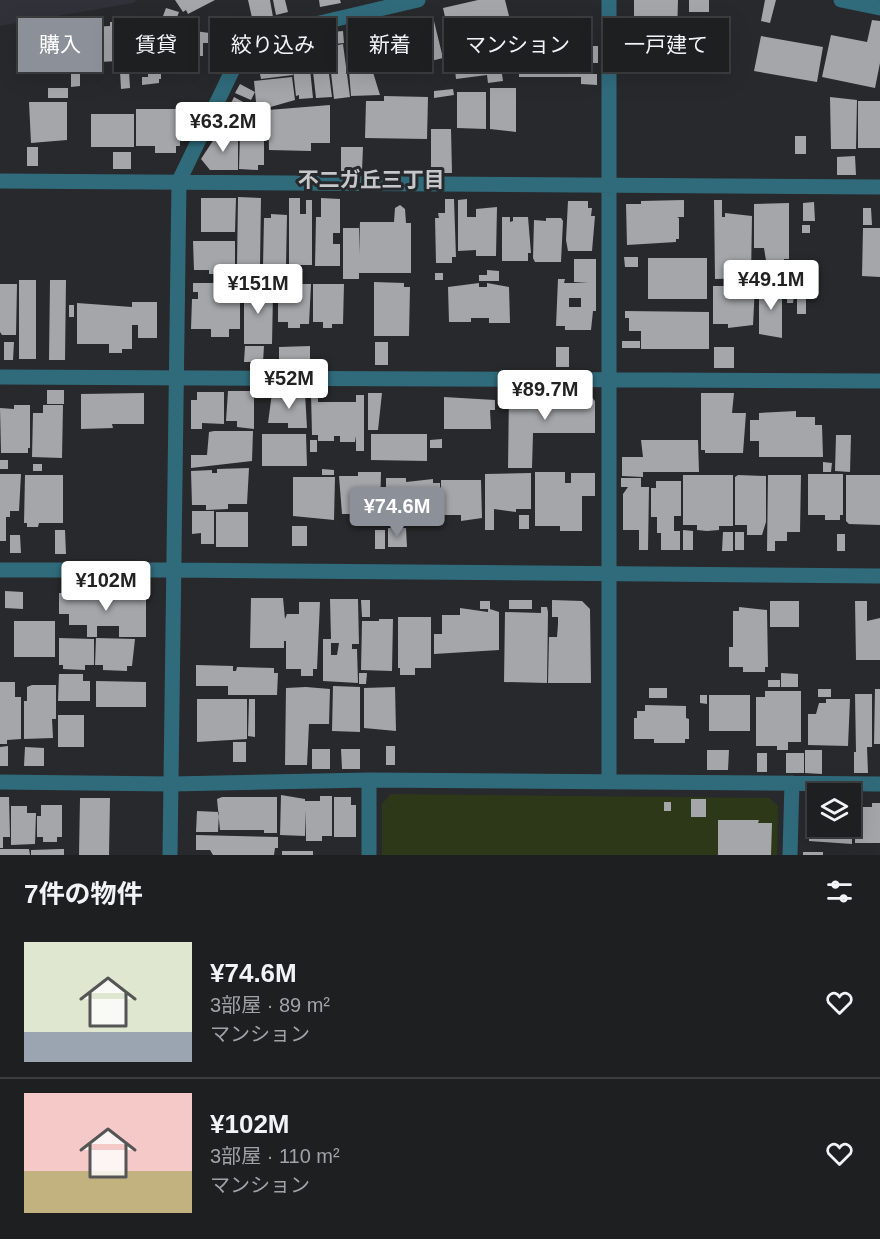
<!DOCTYPE html>
<html lang="ja">
<head>
<meta charset="utf-8">
<style>
  :root { --surface:#1e1f21; --page:#2b2c2e; --text:#f1f3f6; --muted:#a1a2a5; --line:#3c3d3f; --accent:#8c9099 }
  body { margin:0; font-family:Arial,"Noto Sans JP",sans-serif; background:var(--page); color:var(--text); height:100vh; display:flex; flex-direction:column; font-size:22px; white-space:nowrap }
  * { box-sizing:border-box; margin:0 }
  p { font-size:20px; color:var(--muted) }
  .icon { flex:none; width:33px; height:33px; fill:none; stroke:currentColor; stroke-width:2; stroke-linecap:round; stroke-linejoin:round }
  .map { position:relative; height:855px; overflow:hidden }
  .drawer { display:flex; flex-direction:column; background:var(--surface); flex:1 }
  .drawer>* { flex:none }
  .guide { position:absolute; left:18px; top:18px; width:844px; height:54px; display:flex; gap:12px }
  .controls { position:absolute; left:807px; top:783px; display:grid; gap:12px }
  .controls a { display:grid; place-items:center; width:54px; height:54px; border-radius:0px; background:var(--surface); box-shadow:0 6px 24px #0002,0 0 0 2px var(--line); font-size:30px }
  .price { position:absolute; translate:-50% -51px; padding:0 14px; border-radius:6px; background:#fff; color:#222; font-size:20px; line-height:39px; filter:drop-shadow(0 2px 3px #0008) }
  .price::after { content:''; position:absolute; left:50%; top:36px; width:18px; height:14px; margin-left:-9px; background:inherit; clip-path:polygon(0 0,100% 0,50% 100%) }
  .price.active { background:var(--accent); color:#fff }
  ul { padding:0; list-style:none }
  li { display:flex; align-items:center; gap:18px; height:150px; padding:0 24px }
  li+li { border-top:2px solid var(--line) }
  li span { display:grid; place-items:center; flex:none; width:168px; height:120px; border-radius:0px; color:#555 }
  li>.icon { margin-inline-start:auto }
  span .icon { width:72px; height:72px; fill:#fffc; stroke-width:1 }
  li b { font-size:26px }
  h2 { display:flex; justify-content:space-between; align-items:center; height:72px; padding:0 24px; font-size:26px }
  .chip { padding:0 21px; border-radius:0px; background:var(--surface); box-shadow:0 6px 24px #0002,0 0 0 2px var(--line); font-size:21px; line-height:54px }
  .chip.active { background:var(--accent); color:#fff }
  .map>svg:first-child { display:block }
  .built { fill:#303139 }
  .green { fill:#2d3818 }
  .building { fill:#a5a6aa; fill-rule:evenodd }
  .lines { fill:none; stroke-linecap:round; stroke-linejoin:round }
  .minor { stroke:#306b7c; stroke-width:15 }
  .tertiary { stroke:#306b7c; stroke-width:15 }
  .labels { text-anchor:middle; stroke-width:6; stroke-linejoin:round; paint-order:stroke }
  .neighbourhood-label { font-size:21px; font-weight:bold; fill:#c6c7cb; stroke:#28292c }
</style>
</head>
<body>
<div class="map">
<svg width="880" height="855" viewBox="0 0 880 855">
  <rect width="100%" height="100%" fill="#28292c"/>
  <path class="built" d="M0 0H137L133 3 0 26Z"/>
  <path class="green" d="M390 794 769 798 778 806 777 855H382V804Z"/>
  <path class="building" d="M175 0H215L188 14 186 10 183 12Z
    M248 0H270L273 17 253 22Z
    M273 0H285L288 12 276 15Z
    M319 0H340L341 3 320 7Z
    M478 0H505L510 20 449 35 443 8Z
    M634 0H678L677 35H634Z
    M689 0H709V12H689Z
    M765 0H776L770 23 761 21Z
    M166 8 179 12 176 20 163 16Z
    M433 17 443 58 378 74 368 33Z
    M122 20H161V45H158V53H151V60H122Z
    M165 20 177 23 175 30 163 26Z
    M212 20 233 26 229 37 209 31Z
    M872 20 880 21V63L875 88 822 77 831 35 867 42Z
    M387 21 388 27 367 31 366 24Z
    M110 22H117L119 61 79 63V57H73L72 28 110 26Z
    M176 28H194V31L210 33V43H203V56H188L185 70H169V66H163V31H176Z
    M362 29 363 40 380 95 351 96 346 31Z
    M343 31 344 43 334 44 332 32Z
    M28 34H68V72L29 71Z
    M761 36 823 47 817 82 754 71Z
    M295 40H304L306 59H309L313 98 299 99V95L296 96 292 60H297Z
    M343 44 350 97 334 99 328 47Z
    M218 46 228 51 219 68 209 63Z
    M514 46 516 73 502 74 503 81 488 83 487 75 456 79 453 52Z
    M579 46H598V63H580V74H597V85L581 84V77H519V51H579Z
    M289 48 293 75 261 79 256 53Z
    M326 51 332 97 316 98 311 54Z
    M154 64H161V79H159V83L142 85V77H148V67H154Z
    M71 68H80V86L71 87Z
    M120 71H129L130 88 121 89Z
    M292 77 295 100 267 108 256 102 254 81Z
    M240 84 255 92 251 100 235 93Z
    M48 88H68V98H48Z
    M490 88H516V132L490 129Z
    M453 89 454 95 434 98V91Z
    M457 92H486V129L457 128Z
    M384 96 428 97 427 139 365 138 366 101H384Z
    M234 97 267 115 261 126 249 122 245 129 223 120Z
    M830 97 857 100 856 149H831Z
    M858 101H880V148H858Z
    M29 102H67V140L31 143Z
    M330 105V143H311V151L269 150 268 110Z
    M136 109H180V146H176V153H155V146H136Z
    M91 114H134V147H91Z
    M431 129H451L452 173H431Z
    M218 133H238V170H210L201 159Z
    M240 133 264 134V165H258V170L239 169Z
    M795 136H806V154H795Z
    M27 147H38V166H27Z
    M341 147H363L362 171H341Z
    M113 152H131V169H113Z
    M855 156 856 175H837V157Z
    M238 197 261 198 260 266H237Z
    M201 198H236L235 232H201Z
    M289 198H300V214H306V200H312V265H289Z
    M321 198 340 199V233H333V244H340V266H315L316 217H321Z
    M445 199H454L456 257H452V263H436L435 218H439L438 213H445Z
    M467 199V217H476V209L497 207 496 256H476V250L458 251V200Z
    M684 200V217H677L679 218V239H676V242L627 245 626 204H641V201Z
    M714 200H722V217H725V213L752 216 751 278 715 279Z
    M568 201H588V208H592L591 216H595L592 251H568L566 240Z
    M814 202 815 221H803V203Z
    M789 203V259H784V267H767L764 248H754V204Z
    M400 205 405 209 406 223H411V273H359V279H343V228H359V255L360 222H394L395 208Z
    M863 208H871L872 225H863Z
    M271 214 287 215 286 266H263L264 218H271Z
    M502 217H510V222L513 221V217H528L531 253H528V261H502Z
    M546 218H561L563 221 561 262H535L533 258 534 220 546 221Z
    M802 225H810V233H802Z
    M863 228H880V277L862 276Z
    M193 241H235V274H209V270H194Z
    M624 257H638V267H625Z
    M648 258H707V299H648Z
    M574 259H596V311H593L591 330H565V326H556L558 279H565L564 283H588L574 282ZM569 298H581V307H569Z
    M487 270 499 271V281H479V275H487Z
    M435 273H443V280H435Z
    M19 280H36V359H19Z
    M50 280H66L65 360H49Z
    M264 281H276V291H264Z
    M244 282H261V292L273 294 272 344H244Z
    M374 282 404 283V287H410L409 336H374Z
    M193 283H240V329H229V337H211V329H191L192 299H198V292H193Z
    M479 283V287H487V283L509 287 510 323H489V318H471V322H449L448 287Z
    M0 284H17L16 335H2L0 332Z
    M278 284H311L309 324H300V328H288V322H278Z
    M313 284H344L343 324H332V328H323V322H313Z
    M713 286H755L753 325 728 328V324H713Z
    M759 286 782 287V338L759 334Z
    M787 295H794L793 303H787Z
    M797 295 806 296V314H797Z
    M132 302H157V338H138V325H132V349H122V353H109V344H77V303L132 307Z
    M69 305H74V317H69Z
    M625 311 709 312V349H641V331H629V318H625Z
    M622 341H640V348H622Z
    M4 342H14L13 360H4Z
    M375 342H388V365H375Z
    M245 346H264L263 362H244Z
    M310 346V365H279V347Z
    M556 347H569V367H556Z
    M714 347H734V368H714Z
    M47 390H64V404H47Z
    M228 391H254V429L237 427V421H226Z
    M197 392H224V424L202 423V429H191V400H197Z
    M144 393V424H112L113 428 81 429V394Z
    M272 393H305L307 428H288V423H268Z
    M311 393H318V402H356V395H364V451H356V436L355 442H340V436H334V441H318V435H312Z
    M368 393H382L378 430H368Z
    M509 393 590 395 595 401V433H533L532 468H508Z
    M701 393H734L732 413H746L743 453H705V450H701Z
    M444 397 495 400V410H490L491 429H444Z
    M14 405H30V448H28V453H1L0 408 14 409Z
    M43 405H63L62 458 32 457 33 413H43Z
    M796 411V417H815V425H822L823 457H759V441H750V420H759V413Z
    M214 431H253L252 461 191 468V455H207L209 432Z
    M262 434H306L307 466H262Z
    M371 434H427V461L371 460Z
    M836 435H851L850 472 835 471Z
    M442 439V448H430V440Z
    M310 440H317V452H310Z
    M641 440H698L699 472H643V477L622 476V457H643Z
    M0 460H8V469H0Z
    M823 462 832 463 831 472H823Z
    M33 464H42V471H33Z
    M249 468 247 504H228V509L206 510V505H192L191 471 212 470V473H217V469Z
    M322 469 334 470V475H322Z
    M358 472H381L380 514H342L339 476H358Z
    M535 472H565V483H571V473H595V496H582V531H560V526H535Z
    M531 473V509H516V512L494 509V530H485V474Z
    M0 474H21L19 511H10V517H6V541H0Z
    M808 474H843V515H840V520H825V515H808Z
    M25 475H63V523H39L38 527H27V523H24Z
    M683 475H733V526H719V530L707 531 697 530V525H683Z
    M738 475 766 476V522L762 535H747V525H735V477Z
    M768 475H801L800 532H787V541H775V551H767Z
    M846 475H880V525L849 524 846 521Z
    M293 477H335L334 520 293 516Z
    M386 478H406V482L433 479V483H440V501H434V517L386 518Z
    M621 478H641V487H649L648 550H639V530H623V494L628 487H621Z
    M441 480H481L482 518 461 521V515H441Z
    M656 481H681V516H674V531H680V550H661V533H657V517H651V488H656Z
    M192 511H214V544H201V533L192 534Z
    M216 512H248V547H216Z
    M519 515H529V529H519Z
    M292 526H307V546H292Z
    M388 528H406L407 547H388Z
    M55 530H65L66 554H55Z
    M375 530H385V549H375Z
    M683 530 693 531V550H683Z
    M723 532H733V551H722Z
    M735 532H744V550H735Z
    M837 534H845V551H837Z
    M10 535H20L21 553H10Z
    M5 591 23 592V609L5 608Z
    M59 593H142V597H146V637H119V626H97V637H87V625H69V614H59Z
    M251 598H283L285 619 287 614H299V602H320L317 669H313V676H301V669H286V641H284V648H250Z
    M330 599H358L359 644H352V649H357L358 683 323 681V639H331ZM331 643H339L337 655H331Z
    M361 600H370V617H362Z
    M509 600H532V609H509Z
    M552 600 582 601 590 609 591 683H548L549 637H557L558 624V617H552Z
    M480 601H490V609L499 612V650L434 654V634H442V615H460V608L488 612V609H480Z
    M770 601H799V627H770Z
    M855 601H867V621L880 618V660H856Z
    M541 607H547L548 612 547 683 504 682 505 612 541 613Z
    M739 607 767 610 768 667H765V672H743V667H729V647H733V611H739Z
    M398 617H431V668H415V675H400V668H398Z
    M379 619H393L392 671 361 670 362 621H379Z
    M14 621H55V657H14Z
    M59 638 94 639V665H85V670L63 669V665H59Z
    M96 638 135 639 132 666H127V671L103 670V665H95Z
    M196 665 233 666V671H236L237 667 274 668V673H278L277 695H228V686H196Z
    M359 673H367L366 684H359Z
    M781 673 798 674V687H781Z
    M59 674H83V681H90V701H58Z
    M768 680H780V687H768Z
    M96 681 146 682V707H96Z
    M0 682H15V697H21V739L7 740V744H0Z
    M32 685H56V719H52L53 738 24 739V701H27V687Z
    M333 686 360 687V732L332 731Z
    M306 687 330 689 329 724H309L307 765H285L286 688Z
    M395 687 396 731 364 728V688Z
    M649 688H667V698H649Z
    M818 689H831V697H818Z
    M875 689H880V744H874Z
    M765 691H801V742H788V750H777V746H756V697H765Z
    M855 694H872V747H867L868 773H854V752H856Z
    M700 695H707V704L700 703Z
    M709 695H750V731H709Z
    M197 699H247V739L197 742Z
    M249 699H255V737L248 736Z
    M826 699H850L848 746 808 745V714H816L819 703H826Z
    M645 705 686 706V718L689 719V739H685V743H654V739H634V718H637V711H645Z
    M58 715H84V747H58Z
    M233 742H246V762H233Z
    M8 746V766H0V747Z
    M386 746H395V765H386Z
    M25 747 44 748V766H24Z
    M312 749H330V769H312Z
    M341 749H360V769H342Z
    M707 750H729L728 770H707Z
    M805 750H822V774L805 773Z
    M757 753H767V772H757Z
    M786 753H804V773H786Z
    M281 795 305 799V801H320V796H332V836H322V841H306V810L305 836 280 835Z
    M0 797H9L10 837H3V848H0Z
    M222 797H277V833H264V830H220L217 799Z
    M334 797H351V805H356V837H334Z
    M80 798H110L109 855H79Z
    M691 799H706V817H691Z
    M664 802H671V811H664Z
    M809 803H818V826H852V844L809 841Z
    M872 803H880V843H855V818H858V807H872Z
    M41 805H62V837H57V842H43V837H37V816H41Z
    M11 806H27V813H36L35 844 11 845Z
    M197 811 219 812 218 832H196Z
    M718 820H759L758 823H772L771 855H718Z
    M196 835 278 837V848H275L274 855H213L210 850H196Z
    M0 849H29L30 855H0Z
    M61 849H64V855H31V850Z
    M282 851H313V855H282Z
    M803 852H823V855H803Z"/>
  <g class="lines">
    <path class="minor" d="M841 0 880 8
      M0 181 880 187
      M179 181 247 40 418 0
      M0 377 880 381
      M0 570H174
      M0 782 171 784 369 780 880 784
      M609 782V0
      M369 855V780
      M790 855 792 783"/>
    <path class="tertiary" d="M174 570 880 576
      M170 855 179 181"/>
  </g>
  <g class="labels">
    <g class="neighbourhood-label">
      <text x="371" y="187">不二ガ丘三丁目</text>
    </g>
  </g>
</svg>
<div class="controls">
<a><svg class="icon" aria-label="layers" viewBox="0 0 24 24"><path d="M12 4l9 5-9 5-9-5zM3 14l9 5 9-5"/></svg></a>
</div>
<b class="price" style="left:223px;top:153px">¥63.2M</b>
<b class="price" style="left:771px;top:311px">¥49.1M</b>
<b class="price" style="left:258px;top:315px">¥151M</b>
<b class="price" style="left:289px;top:410px">¥52M</b>
<b class="price" style="left:545px;top:421px">¥89.7M</b>
<b class="price active" style="left:397px;top:538px">¥74.6M</b>
<b class="price" style="left:106px;top:612px">¥102M</b>
<div class="guide">
<a class="chip active">購入</a>
<a class="chip">賃貸</a>
<a class="chip">絞り込み</a>
<a class="chip">新着</a>
<a class="chip">マンション</a>
<a class="chip">一戸建て</a>
</div>
</div>
<section class="drawer">
<h2>7件の物件<svg class="icon" aria-label="filters" viewBox="0 0 24 24"><path d="M4 7h16M4 17h16"/><circle cx="9" cy="7" r="2"/><circle cx="15" cy="17" r="2"/></svg></h2>
<ul>
<li><span style="background:linear-gradient(#dfe7d0 75%,#9aa5b1 0)"><svg class="icon" aria-label="home" viewBox="0 0 24 24"><path d="M3 11l9-7 9 7M6 9v11h12V9"/></svg></span><div><b>¥74.6M</b><p>3部屋 · 89 m²</p><p>マンション</p></div><svg class="icon" aria-label="heart" viewBox="0 0 24 24"><path d="M12 20l-8-8c-3-5 5-10 8-4 3-6 11-1 8 4z"/></svg></li>
<li><span style="background:linear-gradient(#f6c9c9 65%,#c2b280 0)"><svg class="icon" aria-label="home" viewBox="0 0 24 24"><path d="M3 11l9-7 9 7M6 9v11h12V9"/></svg></span><div><b>¥102M</b><p>3部屋 · 110 m²</p><p>マンション</p></div><svg class="icon" aria-label="heart" viewBox="0 0 24 24"><path d="M12 20l-8-8c-3-5 5-10 8-4 3-6 11-1 8 4z"/></svg></li>
</ul>
</section>
</body>
</html>
